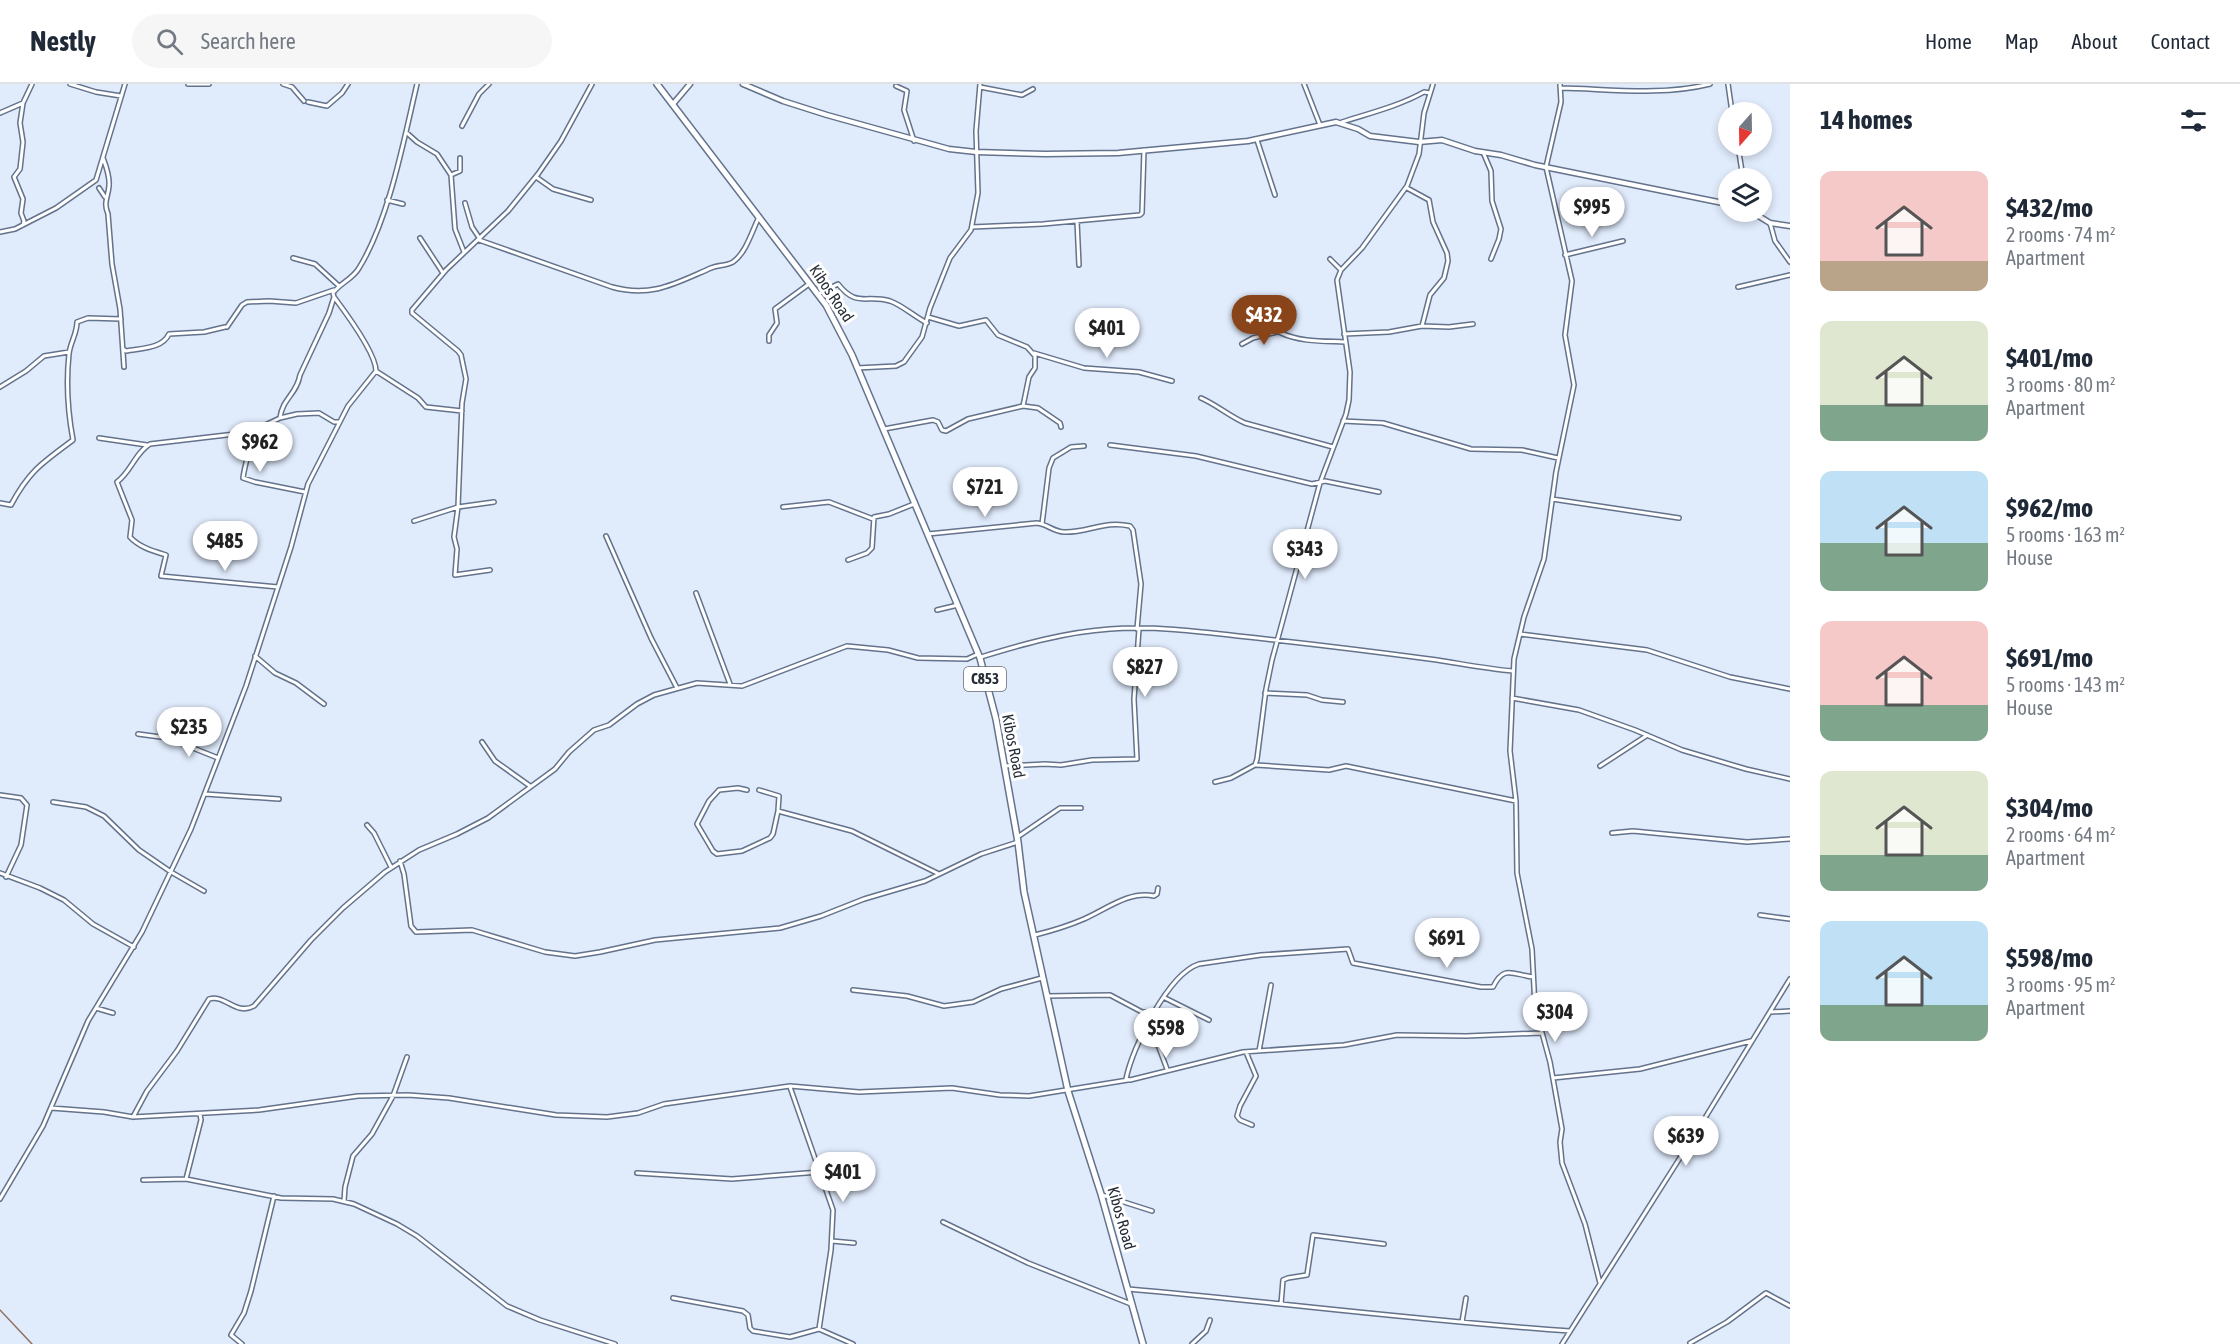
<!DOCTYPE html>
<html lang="en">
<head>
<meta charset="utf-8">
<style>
  :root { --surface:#fff; --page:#f6f6f7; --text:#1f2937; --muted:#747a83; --line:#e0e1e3; --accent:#89441a }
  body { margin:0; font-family:"Asap Condensed",sans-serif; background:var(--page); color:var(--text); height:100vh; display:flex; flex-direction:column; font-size:22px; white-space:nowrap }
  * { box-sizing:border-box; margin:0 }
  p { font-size:20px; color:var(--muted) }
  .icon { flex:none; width:33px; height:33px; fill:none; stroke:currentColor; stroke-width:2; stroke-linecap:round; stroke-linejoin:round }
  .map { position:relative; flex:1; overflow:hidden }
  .panel { display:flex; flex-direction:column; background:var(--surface); width:450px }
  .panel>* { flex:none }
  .needle { width:39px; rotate:200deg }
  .fabs { position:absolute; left:1718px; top:18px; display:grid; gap:12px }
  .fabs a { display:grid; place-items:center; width:54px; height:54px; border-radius:50%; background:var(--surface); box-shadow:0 3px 9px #0003; font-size:30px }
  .price { position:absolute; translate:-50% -51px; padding:0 14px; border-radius:21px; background:#fff; color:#222; font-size:20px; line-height:39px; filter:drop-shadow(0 2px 3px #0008) }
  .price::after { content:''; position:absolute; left:50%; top:36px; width:18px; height:14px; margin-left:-9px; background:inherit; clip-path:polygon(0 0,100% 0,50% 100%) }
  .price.selected { background:var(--accent); color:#fff }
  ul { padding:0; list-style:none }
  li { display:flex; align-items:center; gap:18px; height:150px; padding:0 30px }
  li span { display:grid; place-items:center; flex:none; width:168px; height:120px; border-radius:12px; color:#555 }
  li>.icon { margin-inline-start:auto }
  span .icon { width:72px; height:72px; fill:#fffc; stroke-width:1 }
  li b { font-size:26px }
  h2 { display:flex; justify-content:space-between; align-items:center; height:72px; padding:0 30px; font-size:26px }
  header { display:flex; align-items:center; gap:36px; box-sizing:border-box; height:84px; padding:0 30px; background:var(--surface); border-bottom:2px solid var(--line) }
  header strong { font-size:28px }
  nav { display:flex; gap:33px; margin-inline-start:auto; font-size:21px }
  .search { width:420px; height:54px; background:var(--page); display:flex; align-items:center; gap:15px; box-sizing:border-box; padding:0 21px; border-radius:33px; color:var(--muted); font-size:22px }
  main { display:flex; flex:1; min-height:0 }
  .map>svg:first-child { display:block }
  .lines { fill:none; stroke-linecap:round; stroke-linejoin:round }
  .stream { stroke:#907060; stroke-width:1.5 }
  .minor-casing { stroke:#63738c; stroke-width:6 }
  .tertiary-casing { stroke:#63738c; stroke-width:7 }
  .primary-casing { stroke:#63738c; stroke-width:8 }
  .minor { stroke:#fff; stroke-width:3 }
  .tertiary { stroke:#fff; stroke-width:4 }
  .primary { stroke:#fff; stroke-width:5 }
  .labels { text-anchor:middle; stroke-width:6; stroke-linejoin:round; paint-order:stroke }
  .shield { fill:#fff; stroke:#676c73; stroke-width:1.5 }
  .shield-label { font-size:15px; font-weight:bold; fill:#262d37 }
  .street-label { font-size:16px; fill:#262d37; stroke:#fff }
</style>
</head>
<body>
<header>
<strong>Nestly</strong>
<div class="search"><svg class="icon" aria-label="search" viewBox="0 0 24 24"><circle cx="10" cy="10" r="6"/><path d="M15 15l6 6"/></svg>Search here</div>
<nav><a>Home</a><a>Map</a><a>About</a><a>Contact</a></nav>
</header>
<main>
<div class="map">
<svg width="1790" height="1260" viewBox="0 0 1790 1260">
  <rect width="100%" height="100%" fill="#e0ebfc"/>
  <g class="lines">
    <path class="stream" d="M0 1226 32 1260"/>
    <g class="minor-casing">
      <path id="minor" d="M70 0 96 8 121 12
        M188 0H209
        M283 0 292 3 304 17
        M1304 0 1320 41
        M1560 0 1561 18 1546 83 1572 197 1565 251 1574 301 1556 388 1544 475 1524 533 1514 575 1510 667 1516 717 1517 789 1532 865 1535 923 1550 978 1562 1045 1560 1058 1562 1079 1585 1140 1600 1199
        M1728 0 1732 28
        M896 2 907 7 904 26 914 57
        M980 3 1022 11 1033 5
        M1561 4C1610 5 1662 12 1710 0
        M308 18 327 22 342 9 348 0
        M0 29 23 19
        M1342 38C1370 29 1399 22 1424 8L1430 9
        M462 42 479 10 489 0
        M407 49 417 58 437 70 451 91 455 145 464 168
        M1257 56 1275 111
        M1738 62 1743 94
        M1483 68 1491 87 1492 117 1501 145 1499 155 1491 175
        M103 74C106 82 110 92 109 102 108 114 103 118 108 130L112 180 120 225 124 283
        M451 91 460 87V74
        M536 93 553 105 591 116
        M99 104 105 113
        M1407 104 1429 116 1433 138 1447 169 1448 177 1444 194 1430 211 1422 242
        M387 116 403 120
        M465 119 472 143 480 155
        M1077 137 1079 181
        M1770 139 1775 157 1790 178
        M23 141 24 137 21 129 23 115 14 93 20 85 23 58 20 39 23 19 32 0
        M972 143 1043 140 1140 131 1142 129 1144 66
        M0 148 15 145 56 124 96 96 125 0
        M420 154 443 189
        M479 156 612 203C652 214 676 199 711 184 718 181 726 182 733 178 746 169 752 147 759 133
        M1565 171 1623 157
        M293 174 315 180 339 202
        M1330 175 1341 186
        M1738 203 1790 191
        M818 210 838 200C857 224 866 210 890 217 902 221 915 233 927 239
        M928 233 959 242 986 236 998 251 1027 263 1035 272V284L1029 293 1023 322
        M1261 234C1269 239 1274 246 1281 249 1300 258 1324 257 1345 258
        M227 243 242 221 247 218 269 217 296 219 334 206
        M1344 250 1389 248 1422 242 1449 243 1473 240
        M769 257V251L777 239 775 225 809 200
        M1242 260 1253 254 1277 248
        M123 265 126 267C141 264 162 265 169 250L204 248 225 243
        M1034 269 1084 284 1139 288 1172 297
        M857 284 896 282 904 278 922 253 930 224 950 174 971 146 978 109 976 47 980 0
        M376 287 418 314 426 323 462 327
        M0 303 26 287 44 272 69 268
        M1201 314C1217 321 1229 332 1245 339L1333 363
        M280 334C282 315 297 310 300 291L329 229 334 213
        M1343 337 1383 339 1471 365 1522 366 1558 374
        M884 345 933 336 938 338 942 346 946 347 968 335 1023 322 1038 324 1060 339 1061 343
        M251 346C252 362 245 378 243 394L255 398 305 408
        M99 354 147 361
        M1110 361 1196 372 1312 400 1325 397 1379 408
        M1552 415 1679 434
        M0 419 11 421C29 387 42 379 73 356 68 329 66 298 69 270 70 259 77 250 77 238L88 234 121 235
        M783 423 829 418 873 435
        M414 437 458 423 462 319 466 295 461 271 458 267 412 229V226L446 186 508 127 538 90 561 57 592 0
        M1042 440 1049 384 1053 374 1071 363 1084 362
        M928 450 1037 439C1047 440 1054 448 1064 448 1087 449 1105 436 1130 442L1133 446 1141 500 1137 545
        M606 452 651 554 677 604
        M848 476 867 469 872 464 874 433 889 430 914 420
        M490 486 455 491 457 465 454 453 458 423 494 418
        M278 503 161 492 166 471C153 467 139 463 130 453L132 436 117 398C131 388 135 369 150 360L235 350 261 343 280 334 297 330 319 329 334 338H338
        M696 509 730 600
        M937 526 958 521
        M1520 550 1647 566 1730 593 1790 605
        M255 572 275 589 296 599 324 620
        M981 573C1023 560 1066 548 1110 545 1152 542 1196 547 1238 552 1304 559 1370 567 1437 576 1463 580 1487 585 1513 587
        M1265 609 1307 611 1322 616 1343 618
        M1512 614 1579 626 1635 646 1682 666 1746 685 1790 695
        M138 650 168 654 218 674
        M168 654 173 635
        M482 658 495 677 530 702
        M1256 681 1329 686 1346 682 1516 717
        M1004 682 1045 680 1061 681 1092 676 1137 675 1134 615 1139 545
        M1600 682 1646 652
        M1215 698 1231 694 1255 681 1257 675 1266 605 1272 576 1320 399 1346 330 1349 316 1350 288 1337 196 1341 186 1362 164 1407 102 1419 70 1424 29 1433 0
        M747 706 738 704 719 706 709 717 697 740 713 767 717 770 742 767 770 754 773 750 778 727
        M759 706 779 712 778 727 852 747 939 790
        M205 710 279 715
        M0 711 21 714 27 721 21 761 6 793
        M53 718 86 723 104 732 139 766 171 788 204 807
        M367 741 374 749 391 783
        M1612 749 1633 747 1747 758 1790 755
        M1019 752 1060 724H1081
        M400 777 404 790 411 842 416 848 472 846 545 868 575 872 600 868 655 856 780 844 821 832 864 815 925 797 981 770 1018 758
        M0 789 40 804 64 816 93 840 134 863
        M1760 831 1790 835
        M1035 851C1051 847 1068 842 1084 835 1105 826 1130 806 1154 812L1157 810 1158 804
        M1533 893C1511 890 1504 881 1493 903H1481L1353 879 1348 865 1261 871 1199 880C1168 890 1132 964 1126 995L1130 996 1243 968 1344 961 1397 951 1466 952 1541 949
        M853 906 907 912 944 922 973 918 1001 905 1042 894
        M1047 912 1110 911 1142 928H1153
        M1165 914 1209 936
        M96 924 113 929
        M1771 928 1790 927
        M1149 937 1167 985
        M1259 967 1271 901
        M1246 968 1256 992 1240 1022 1237 1032 1240 1036 1252 1041
        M1553 994 1640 985 1751 957
        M790 1003 833 1126 831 1166 819 1245
        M51 1024 104 1028 133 1033 259 1026 358 1012 408 1011 449 1014 556 1031 607 1033 638 1029 664 1020 790 1002 859 1008 952 1004 1000 1011 1029 1012 1128 996
        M198 1030H200L201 1036 186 1095 281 1114 333 1115 354 1120 397 1140 417 1152 507 1222 540 1236 615 1260
        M133 1033 147 1007 177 967 209 915C225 910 236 932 254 922L311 856 343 824 385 788 419 766 457 750 488 734 555 685 569 668 594 646 609 641 637 620 654 611 697 599 742 602 847 562 888 566 918 574 967 575 978 570
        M637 1089 732 1095 819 1088
        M143 1096 186 1095
        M1102 1111 1152 1127
        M0 1115 43 1042 88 937 142 848 191 745 246 602 291 463 308 400 348 322 376 287C376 269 346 229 334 213L333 209C340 199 353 195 359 184 389 136 404 55 417 0
        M344 1117 345 1103 353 1072 372 1050 393 1012 407 973
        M943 1138 1028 1179 1131 1220
        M832 1157 854 1159
        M1128 1205C1276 1218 1423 1237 1570 1247
        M673 1214 743 1227 748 1231 750 1244 753 1247 790 1253 819 1245 853 1260
        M1281 1220 1283 1196 1288 1194 1307 1191 1313 1151 1384 1160
        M1462 1238 1466 1214
        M1690 1259 1727 1238 1766 1209 1790 1222
        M242 1260 231 1251 244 1229 251 1207 274 1112
        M1192 1260 1206 1247 1210 1236
        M1562 1260 1697 1047 1790 895"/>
    </g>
    <g class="tertiary-casing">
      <path id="tertiary" d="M743 0 783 17 827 31 949 65 976 68 1045 70 1118 69 1248 57 1336 38 1358 45 1370 52 1419 58 1442 56 1475 67 1501 71 1535 81 1728 120
        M673 20 690 0
        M1752 128 1770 139 1790 142"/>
    </g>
    <g class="primary-casing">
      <path id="primary" d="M657 0 826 221 852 271 980 574 996 635 1018 758 1024 808 1068 1007 1101 1110 1143 1260"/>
    </g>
    <use href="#minor" class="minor"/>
    <use href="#tertiary" class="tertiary"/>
    <use href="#primary" class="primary"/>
  </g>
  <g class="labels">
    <rect class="shield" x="964" y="583" width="42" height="24" rx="4.5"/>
    <g class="shield-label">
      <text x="985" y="600">C853</text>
    </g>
    <g class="street-label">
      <text transform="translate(832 209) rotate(56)" y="6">Kibos Road</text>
      <text transform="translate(1014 662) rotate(79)" y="6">Kibos Road</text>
      <text transform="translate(1122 1134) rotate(74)" y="6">Kibos Road</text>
    </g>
  </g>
</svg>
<div class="fabs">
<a><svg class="needle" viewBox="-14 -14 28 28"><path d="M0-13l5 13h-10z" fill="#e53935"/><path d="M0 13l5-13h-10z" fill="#747a83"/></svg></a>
<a><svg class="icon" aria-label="layers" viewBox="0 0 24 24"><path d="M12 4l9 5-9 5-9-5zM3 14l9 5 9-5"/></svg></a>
</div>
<b class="price" style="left:1592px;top:154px">$995</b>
<b class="price selected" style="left:1264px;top:262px">$432</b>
<b class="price" style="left:1107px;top:275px">$401</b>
<b class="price" style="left:260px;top:389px">$962</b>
<b class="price" style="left:985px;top:434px">$721</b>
<b class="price" style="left:225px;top:488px">$485</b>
<b class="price" style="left:1305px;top:496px">$343</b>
<b class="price" style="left:1145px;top:614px">$827</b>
<b class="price" style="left:189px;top:674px">$235</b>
<b class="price" style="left:1447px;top:885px">$691</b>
<b class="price" style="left:1555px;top:959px">$304</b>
<b class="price" style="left:1166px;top:975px">$598</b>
<b class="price" style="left:1686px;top:1083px">$639</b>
<b class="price" style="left:843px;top:1119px">$401</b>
</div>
<section class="panel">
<h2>14 homes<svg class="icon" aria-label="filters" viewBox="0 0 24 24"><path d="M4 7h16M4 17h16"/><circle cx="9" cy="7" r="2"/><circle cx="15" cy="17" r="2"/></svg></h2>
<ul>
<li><span style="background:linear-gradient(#f6c9c9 75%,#b9a48a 0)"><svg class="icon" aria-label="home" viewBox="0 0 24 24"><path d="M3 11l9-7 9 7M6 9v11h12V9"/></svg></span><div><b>$432/mo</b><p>2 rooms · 74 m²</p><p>Apartment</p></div></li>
<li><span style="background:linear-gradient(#dfe7d0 70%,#7fa58c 0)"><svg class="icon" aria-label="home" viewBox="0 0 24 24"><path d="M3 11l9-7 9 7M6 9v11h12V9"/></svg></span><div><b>$401/mo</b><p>3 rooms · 80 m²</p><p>Apartment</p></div></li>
<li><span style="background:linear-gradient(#bfe0f5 60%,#7fa58c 0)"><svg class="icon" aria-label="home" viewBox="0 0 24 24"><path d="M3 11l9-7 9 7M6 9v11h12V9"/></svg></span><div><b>$962/mo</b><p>5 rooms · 163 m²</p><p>House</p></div></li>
<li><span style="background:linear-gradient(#f6c9c9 70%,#7fa58c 0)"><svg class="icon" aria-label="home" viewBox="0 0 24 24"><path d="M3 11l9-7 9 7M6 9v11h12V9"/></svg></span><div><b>$691/mo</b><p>5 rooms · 143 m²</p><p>House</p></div></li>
<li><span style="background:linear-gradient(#dfe7d0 70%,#7fa58c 0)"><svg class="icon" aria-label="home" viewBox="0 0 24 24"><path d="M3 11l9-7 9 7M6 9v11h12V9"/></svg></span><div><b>$304/mo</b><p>2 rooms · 64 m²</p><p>Apartment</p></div></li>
<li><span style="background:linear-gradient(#bfe0f5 70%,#7fa58c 0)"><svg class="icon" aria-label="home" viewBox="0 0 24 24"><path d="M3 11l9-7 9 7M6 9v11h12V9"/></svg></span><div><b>$598/mo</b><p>3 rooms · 95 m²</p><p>Apartment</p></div></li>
</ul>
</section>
</main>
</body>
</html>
